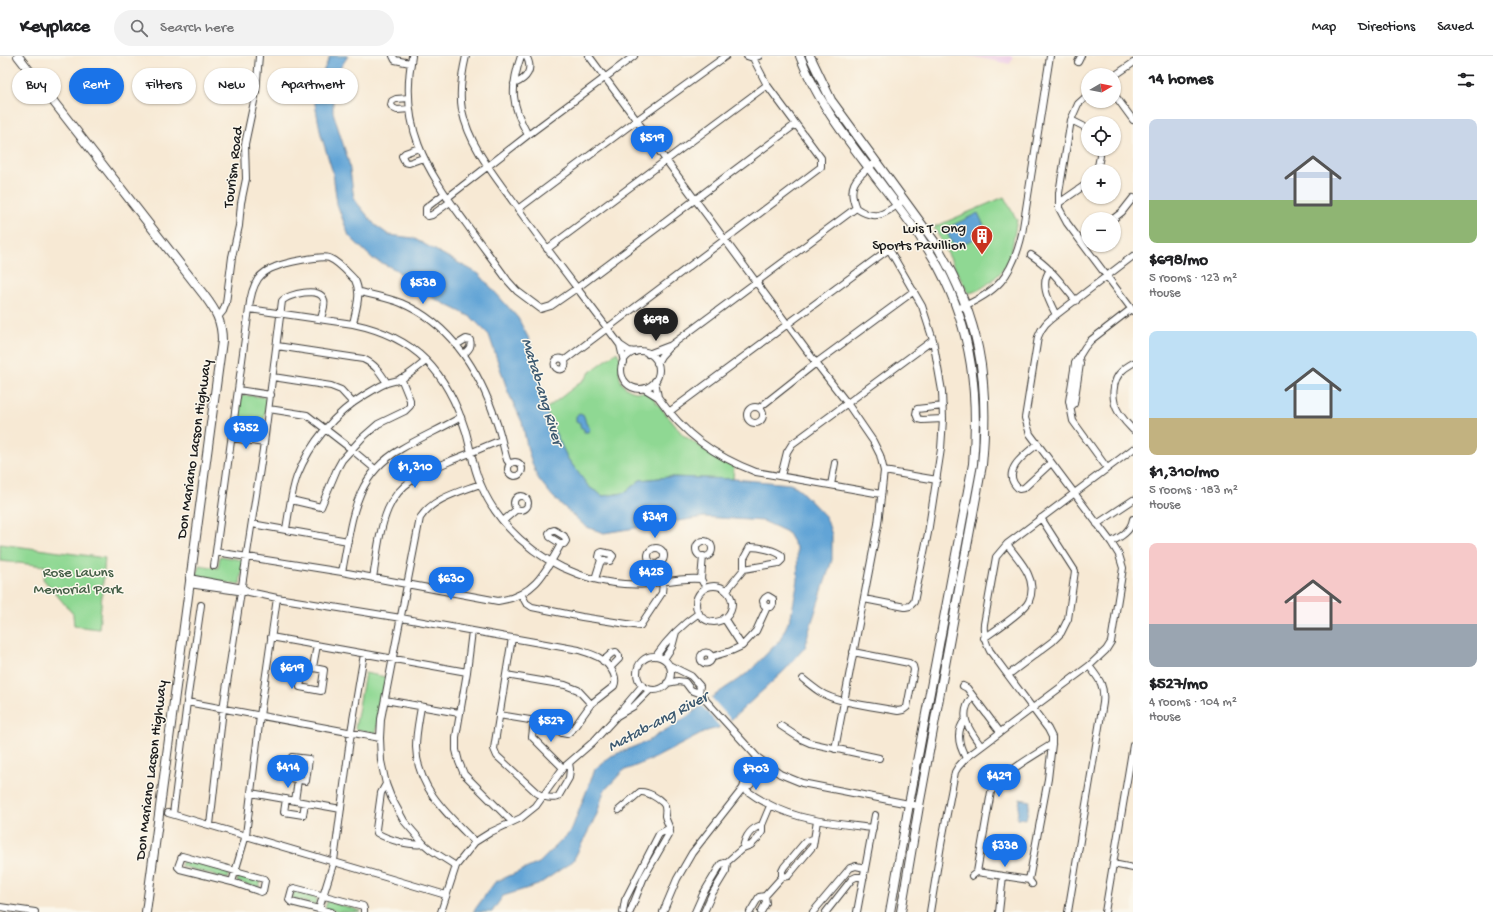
<!DOCTYPE html>
<html lang="en">
<head>
<meta charset="utf-8">
<style>
  :root { --surface:#fff; --page:#f2f2f2; --text:#202124; --muted:#757577; --line:#e0e0e0; --accent:#1a73e8 }
  body { margin:0; font-family:"Gochi Hand",sans-serif; background:var(--page); color:var(--text); height:100vh; display:flex; flex-direction:column; font-size:15px; white-space:nowrap }
  * { box-sizing:border-box; margin:0 }
  p { font-size:13px; color:var(--muted) }
  .icon { flex:none; width:22px; height:22px; fill:none; stroke:currentColor; stroke-width:2; stroke-linecap:round; stroke-linejoin:round }
  .map { position:relative; flex:1; overflow:hidden }
  .sheet { display:flex; flex-direction:column; background:var(--surface); width:360px }
  .sheet>* { flex:none }
  .hud { position:absolute; left:12px; top:12px; width:380px; height:36px; display:flex; gap:8px }
  .needle { width:26px; rotate:80deg }
  .tools { position:absolute; left:1081px; top:12px; display:grid; gap:8px }
  .tools a { display:grid; place-items:center; width:40px; height:40px; border-radius:50%; background:var(--surface); box-shadow:0 1px 3px #0004; font-size:20px }
  .price { position:absolute; translate:-50% -34px; padding:0 9px; border-radius:14px; background:var(--accent); color:#fff; font-size:13px; line-height:26px; filter:drop-shadow(0 1px 2px #0008) }
  .price::after { content:''; position:absolute; left:50%; top:24px; width:12px; height:9px; margin-left:-6px; background:inherit; clip-path:polygon(0 0,100% 0,50% 100%) }
  .price.on { background:#222; color:#fff }
  ul { padding:0; list-style:none }
  li { display:grid; align-content:center; gap:8px; height:212px; padding:0 16px }
  li span { display:grid; place-items:center; height:124px; border-radius:8px; color:#555 }
  li>.icon { margin-inline-start:auto }
  span .icon { width:72px; height:72px; fill:#fffc; stroke-width:1 }
  li b { font-size:17px }
  h2 { display:flex; justify-content:space-between; align-items:center; height:48px; padding:0 16px; font-size:17px }
  .tag { padding:0 14px; border-radius:18px; background:var(--surface); box-shadow:0 1px 3px #0004; font-size:14px; line-height:36px }
  .tag.on { background:var(--accent); color:#fff }
  header { display:flex; align-items:center; gap:24px; box-sizing:border-box; height:56px; padding:0 20px; background:var(--surface); border-bottom:1px solid var(--line) }
  header strong { font-size:19px }
  nav { display:flex; gap:22px; margin-inline-start:auto; font-size:14px }
  .search { width:280px; height:36px; background:var(--page); display:flex; align-items:center; gap:10px; box-sizing:border-box; padding:0 14px; border-radius:22px; color:var(--muted); font-size:15px }
  main { display:flex; flex:1; min-height:0 }
  .map>svg:first-child { display:block }
  .built { fill:#efd0e7 }
  .green { fill:#8fd893; stroke:#567a58 }
  .water { fill:#62a4d6; stroke:#3f6079 }
  .pier { fill:#f7e9d4 }
  .lines { fill:none; stroke-linecap:round; stroke-linejoin:round }
  .minor-casing { stroke:#3d3b38; stroke-width:8 }
  .tertiary-casing { stroke:#3d3b38; stroke-width:10 }
  .minor { stroke:#fff; stroke-width:6 }
  .tertiary { stroke:#fff; stroke-width:8 }
  .labels { text-anchor:middle; stroke-width:3; stroke-linejoin:round; paint-order:stroke }
  .street-label { font-size:15px; fill:#1c1c1c; stroke:#fbf7ec }
  .poi-label { font-size:15px; fill:#1c1c1c; stroke:#fbf7ec; text-anchor:end }
  .park-label { font-size:15px; fill:#445e46; stroke:#fbf7ec }
  .water-label { font-size:16px; font-style:italic; fill:#3c5970; stroke:#fbf7ec }
</style>
</head>
<body>
<header>
<strong>Keyplace</strong>
<div class="search"><svg class="icon" aria-label="search" viewBox="0 0 24 24"><circle cx="10" cy="10" r="6"/><path d="M15 15l6 6"/></svg>Search here</div>
<nav><a>Map</a><a>Directions</a><a>Saved</a></nav>
</header>
<main>
<div class="map">
<svg width="1133" height="856" viewBox="0 0 1133 856">
  <rect width="100%" height="100%" fill="#fbf7ec"/>
  <filter id="ink" filterUnits="userSpaceOnUse"><feTurbulence type="fractalNoise" baseFrequency=".025" numOctaves="2"/><feDisplacementMap in="SourceGraphic" scale="8" xChannelSelector="R" yChannelSelector="G"/><feConvolveMatrix kernelMatrix="1 2 1 2 8 2 1 2 1" color-interpolation-filters="sRGB"/></filter>
  <filter id="wash" filterUnits="userSpaceOnUse"><feTurbulence type="fractalNoise" baseFrequency=".012" numOctaves="4" result="noise"/><feDisplacementMap in="SourceGraphic" scale="16" xChannelSelector="R" yChannelSelector="G"/><feGaussianBlur stdDeviation="0.9" result="paint"/><feColorMatrix in="noise" values="0 0 0 0 0 0 0 0 0 0 0 0 0 0 0 0 0 1.4 0 .05"/><feComposite in="paint" operator="in"/></filter>
  <g filter="url(#wash)">
    <rect width="100%" height="100%" fill="#f7e9d4"/>
    <path class="built" d="M969 0H1013L1010 8Z"/>
    <path class="green" d="M1004 141 1017 164C1014 178 1013 194 1007 207 1001 219 981 236 968 237L934 171Z
      M617 296 621 304C615 326 625 339 648 336L683 379 714 400 734 411 733 423 669 421 640 424 624 437 603 440C598 437 592 434 588 430 571 412 552 377 546 353L586 322 590 316Z
      M244 339 264 341 267 344 261 382 258 384 238 381 236 378 241 341Z
      M0 488 105 502 99 573 74 570 73 558 43 523 45 510 0 505Z
      M220 500 243 504 240 529 196 522 199 509 218 512Z
      M365 617 386 621 376 677 355 673Z
      M183 803 230 816 228 823 181 810Z
      M239 819 261 825 259 832 237 826Z
      M294 835 317 842 315 849 292 842Z
      M327 845 361 855V856H339L325 852Z"/>
    <path class="water" d="M330 0H348L335 20 333 34V56L349 107 354 143 375 169 389 179 413 182 479 218 518 262 530 285 548 361 568 403 589 431 603 440 624 437 640 424 669 421 734 423 790 428 797 431 826 461 832 479V504L808 578 806 590 785 614 733 662 718 672 707 675 655 702 623 715 604 735 597 758 573 805 538 829 503 840 492 856H473L495 826 539 807 571 775 595 713 611 700 648 685 688 660 718 637 749 616 780 584 791 560 798 524 797 493 787 476 763 465 704 461 604 477 586 471 553 441 537 421 528 395 522 366 508 336 489 279 471 261 411 231 397 214 373 203 349 180 337 148 333 117 321 79 313 38Z
      M978 157 987 176 955 192 945 173Z
      M580 358 584 360 586 367 590 373 588 376H584V373L580 371V367L576 365V360Z
      M1020 743 1030 745 1026 763 1017 762Z"/>
    <path class="pier" d="M710 640 731 664 721 672 701 649Z"/>
  </g>
  <g filter="url(#ink)">
    <g class="lines">
      <g class="minor-casing">
        <path id="minor" d="M393 0 395 4 410 7
          M412 0C399 70 425 112 465 166 479 186 494 205 508 225L517 235 541 253 551 250 577 232 796 68
          M466 0C462 17 459 37 462 54 469 89 494 119 514 147 548 195 585 242 620 289
          M521 0C510 32 511 49 528 79
          M589 0 816 307 847 347 873 385 880 399 884 415 878 468 835 693
          M747 0 753 2 759 0
          M1078 6 1081 0
          M1114 20 1133 7
          M514 28C527 23 534 13 526 0
          M1114 38 1133 64
          M1088 39 1078 48 1071 64 1059 137V152L1067 167 1133 255
          M409 42 396 43 392 45 391 49 393 52 397 54 410 53
          M1071 64 1083 70 1088 76
          M419 92 405 97 402 100 405 106 409 107 423 102
          M872 109C855 122 847 131 856 152 875 165 883 159 900 147
          M1097 115 1100 100 1099 93
          M444 138 426 152V159L428 160 432 159 450 146
          M447 142 528 79 634 0
          M1059 147 1088 127
          M518 153 637 64 726 0
          M1113 163 1122 156 1133 142
          M1081 186 1088 181
          M547 193 767 29
          M1031 199C1050 211 1062 228 1076 245
          M1050 214C1039 228 1049 245 1056 259
          M360 236C373 239 388 242 401 247 451 268 480 316 496 365 501 378 503 391 507 404L510 408
          M249 253 353 268C416 281 447 316 466 376 471 394 473 412 481 429 498 470 536 503 578 518 599 526 625 530 647 528 665 526 683 521 701 523
          M957 253C997 237 1012 221 1022 178L1050 0
          M218 261 223 255 226 247 232 201 239 170 241 147 246 123 245 88 256 36 259 0
          M456 289 466 283 470 284C472 291 469 293 464 298
          M277 290 363 303C375 308 380 316 387 327
          M621 314a19 19 0 1 1 38 0a19 19 0 1 1-38 0Z
          M648 298 669 290
          M554.5 308a5.5 5.5 0 1 1 11 0a5.5 5.5 0 1 1-11 0Z
          M565 304 821 111V102L767 29 753 2
          M624 306 620 289 629 295 635 296
          M657 307 661 300 670 290 856 152
          M1133 307C1130 309 1126 311 1123 314 1111 324 1111 345 1119 357 1123 363 1128 369 1133 374
          M273 321 331 330 341 334 353 347
          M645 333 658 341 655 325
          M238 334 271 339
          M658 341C684 378 714 400 756 416L881 438
          M747 359a8 8 0 1 1 16 0a8 8 0 1 1-16 0Z
          M1071 351 1074 348 1080 308 1079 302
          M759 352 816 307 914 235
          M269 353 307 359 351 393 375 413
          M669 356 889 193 922 250 933 284 942 335 943 363 941 393 928 477 914 546 910 550 905 551 864 543
          M943 363 922 364 918 363 916 358 917 353 943 350
          M232 382 264 387
          M1038 388C1025 398 999 416 1019 433L1024 432 1051 407
          M508 413a7 7 0 1 1 14 0a7 7 0 1 1-14 0Z
          M1107 412 1073 365 1069 345 1075 307 1085 291 1091 284 1131 253
          M884 415 937 424
          M781 420 787 396 792 388 933 284
          M831 429 835 407
          M514 447a7 7 0 1 1 14 0a7 7 0 1 1-14 0Z
          M291 444 321 451 337 413 342 404 362 382 378 368 405 355 410 350V344L401 322
          M503 465 517 453
          M252 468 348 485
          M1097 468 1133 444
          M286 473C289 456 291 437 297 420 310 387 335 357 365 339 372 335 379 330 387 327 392 325 397 325 401 323 411 318 418 311 426 305
          M696 493a8 8 0 1 1 16 0a8 8 0 1 1-16 0Z
          M1111 486C1121 481 1131 475 1133 463
          M648 500a8 8 0 1 1 16 0a8 8 0 1 1-16 0Z
          M216 496 342 516 498 545C534 540 545 517 561 488H564L566 485 564 480 554 474 551 475 549 477 550 481 561 488
          M214 510 249 253C250 243 252 232 258 223 261 218 269 213 275 211 284 207 321 199 329 202 339 206 348 217 355 224 362 238 356 252 353 268
          M342 516C352 467 352 421 401 393 421 381 441 373 461 361
          M189 522 243 532 249 536 277 542 401 562 579 594C585 596 592 598 598 601 607 606 619 619 614 630L591 648 573 673 567 678 562 677 548 667 499 659
          M373 522C377 499 379 474 388 453 400 424 429 414 455 403 471 397 486 390 501 384
          M595 523 601 504 599 501 600 497 602 496 611 498 613 500 610 505 601 504
          M703 527 701 523 703 500
          M189 528 245 536
          M696 548a18 18 0 1 1 36 0a18 18 0 1 1-36 0Z
          M726 535 744 513V502L750 491C759 491 776 494 782 500V504L779 507 744 513
          M521 538 526 547 532 551 582 561 640 570 662 537 663 526 660 506
          M472 575 467 616 456 681V694L459 706 464 718 512 766
          M271 581 467 616
          M512 582 495 686 494 693 497 700 537 737C543 741 550 743 558 741L569 722 570 713 569 707
          M984 582C994 575 1025 555 1029 545 1033 537 1032 526 1028 518 1023 507 1014 498 1007 488
          M742 590 756 575 767 551H771L773 548V543L768 540 765 542 763 545 764 549 767 551
          M700.5 602a5.5 5.5 0 1 1 11 0a5.5 5.5 0 1 1-11 0Z
          M637 617a17 17 0 1 1 34 0a17 17 0 1 1-34 0Z
          M656 600C668 582 681 569 699 557
          M711 601 731 595 742 590 724 562
          M664 603 672 591 676 576
          M603 605 612 597 616 596 619 600V603L610 612
          M669 609 691 620 700 630 699 637
          M304 610 324 614 321 635 300 631Z
          M313 611 317 589
          M506 619 565 629 578 634 591 648
          M1008 619 1053 585 1061 577 1068 563 1075 515 1041 462
          M803 623C808 627 814 632 820 636 836 647 878 651 898 655L903 654 907 651 914 614 913 610 909 607 853 596
          M667 627 678 625 685 626 691 634 699 637 757 701 780 718 802 727 919 750
          M963 630 967 632 1000 676
          M973 640C957 659 969 674 981 690
          M385 644 459 657
          M187 646 380 682
          M421 651C419 664 416 677 416 691 417 732 448 759 475 786
          M620 656 642 630
          M965 664C955 676 959 690 966 702
          M534 665 532 681 563 712
          M781 670 801 683 810 687 879 702
          M292 701 309 703 306 725 290 722Z
          M386 728 381 737 376 773 377 777C388 784 411 790 424 788
          M743 732C785 764 822 766 873 772
          M743 732 750 729 761 716 771 712
          M251 737 341 753
          M286 743 284 756 303 759 305 747
          M295 745 298 724
          M619 754 640 736C647 735 658 742 663 747 667 751 665 756 665 760 666 765 670 770 670 776L644 821 630 856
          M168 757 446 839
          M173 758 187 646 201 549
          M210 769 223 653 264 387 282 245C288 238 321 230 324 244 326 249 322 257 321 263
          M743 792C745 781 751 772 762 769
          M182 800 264 823 265 825 263 835 261 836 232 826 180 813 178 811Z
          M1113 808 1133 812
          M456 810 431 794 424 788 404 765 391 741 386 728 381 705 380 682 381 663 420 462C433 442 459 436 480 428
          M977 816 1029 824
          M972 820 977 816 991 736C1000 718 1035 699 1052 688
          M782 821 788 820 813 790 817 765
          M232 826 246 779 260 660 277 542
          M1032 828 1029 824 1048 723 1052 688V681L1048 673 990 595C985 586 983 578 984 568L996 501 1007 488 1133 393
          M0 851 35 856
          M319 853 334 805 351 676 364 598
          M331 856 291 846 289 844 292 833 294 832 363 850 364 853V856
          M441 856 456 810 475 786 491 776 521 762 536 750 563 712 593 686 617 660 634 650 650 634
          M623 856 625 844 659 778 670 772
          M663 856 677 823 692 797 743 732 745 725 757 701
          M695 856 703 838 721 808 727 806 743 792 751 789 758 782 762 776V769L770 750
          M704 856 712 838 726 815 727 806
          M750 856 759 841 765 840 782 821V815L784 811 806 785 813 783
          M761 856 766 847 765 840
          M813 856 850 812 856 810 865 812
          M826 856 852 823 856 821H864
          M857 856 875 759
          M930 856 941 789 955 716 958 711 966 702 1089 610 1106 594 1111 586 1123 512 1119 499 1111 486 1030 378 1025 362 1038 281C1042 270 1048 265 1056 259L1133 200
          M999 856 1003 820
          M1068 856 1103 647C1105 629 1099 623 1089 610
          M1105 856 1133 689"/>
      </g>
      <g class="tertiary-casing">
        <path id="tertiary" d="M18 0 204 239C216 255 222 265 222 285L146 856
          M800 0C818 47 845 80 875 120 897 149 921 179 939 212 972 274 979 339 973 408L909 748 890 856
          M810 0 831 44 934 185C980 261 990 322 982 409L919 750 901 856"/>
      </g>
      <use href="#minor" class="minor"/>
      <use href="#tertiary" class="tertiary"/>
    </g>
  </g>
  <defs>
    <g id="building-pin" transform="scale(1.15)"><path d="M0 17L-7.5 6A9.5 9.5 0 1 1 7.5 6Z" fill="#c8321e" stroke="#fbf7ec"/><path d="M-4-6H4V6H1V3H-1V6H-4ZM-2.5-4.3h1.7v1.8h-1.7ZM.8-4.3h1.7v1.8H.8ZM-2.5-1h1.7V.8h-1.7ZM.8-1h1.7V.8H.8Z" fill="#fff"/></g>
  </defs>
  <g fill-rule="evenodd">
    <use href="#building-pin" x="982" y="180"/>
  </g>
  <g class="labels">
    <g class="street-label">
      <text transform="translate(232 111) rotate(-83)" y="5">Tourism Road</text>
      <text transform="translate(193 393) rotate(-82)" y="5">Don Mariano Lacson Highway</text>
      <text transform="translate(150 714) rotate(-83)" y="5">Don Mariano Lacson Highway</text>
    </g>
    <g class="poi-label">
      <text x="966" y="176">Luis T. Ong<tspan x="966" dy="17">Sports Pavillion</tspan></text>
    </g>
    <g class="park-label">
      <text x="78" y="520">Rose Lawns<tspan x="78" dy="17">Memorial Park</tspan></text>
    </g>
    <g class="water-label">
      <text transform="translate(544 335) rotate(73)" y="6">Matab-ang River</text>
      <text transform="translate(657 664) rotate(-28)" y="6">Matab-ang River</text>
    </g>
  </g>
</svg>
<div class="tools">
<a><svg class="needle" viewBox="-14 -14 28 28"><path d="M0-13l5 13h-10z" fill="#e53935"/><path d="M0 13l5-13h-10z" fill="#757577"/></svg></a>
<a><svg class="icon" aria-label="locate" viewBox="0 0 24 24"><circle cx="12" cy="12" r="6"/><path d="M12 2v4M12 18v4M2 12h4M18 12h4"/></svg></a>
<a>+</a>
<a>−</a>
</div>
<b class="price" style="left:652px;top:104px">$519</b>
<b class="price" style="left:423px;top:249px">$538</b>
<b class="price on" style="left:656px;top:286px">$698</b>
<b class="price" style="left:246px;top:394px">$352</b>
<b class="price" style="left:415px;top:433px">$1,310</b>
<b class="price" style="left:655px;top:483px">$349</b>
<b class="price" style="left:651px;top:538px">$425</b>
<b class="price" style="left:451px;top:545px">$630</b>
<b class="price" style="left:292px;top:634px">$619</b>
<b class="price" style="left:551px;top:687px">$527</b>
<b class="price" style="left:288px;top:733px">$414</b>
<b class="price" style="left:756px;top:735px">$703</b>
<b class="price" style="left:999px;top:742px">$429</b>
<b class="price" style="left:1005px;top:812px">$338</b>
<div class="hud">
<a class="tag">Buy</a>
<a class="tag on">Rent</a>
<a class="tag">Filters</a>
<a class="tag">New</a>
<a class="tag">Apartment</a>
</div>
</div>
<section class="sheet">
<h2>14 homes<svg class="icon" aria-label="filters" viewBox="0 0 24 24"><path d="M4 7h16M4 17h16"/><circle cx="9" cy="7" r="2"/><circle cx="15" cy="17" r="2"/></svg></h2>
<ul>
<li><span style="background:linear-gradient(#c9d6e8 65%,#8fb573 0)"><svg class="icon" aria-label="home" viewBox="0 0 24 24"><path d="M3 11l9-7 9 7M6 9v11h12V9"/></svg></span><div><b>$698/mo</b><p>5 rooms · 123 m²</p><p>House</p></div></li>
<li><span style="background:linear-gradient(#bfe0f5 70%,#c2b280 0)"><svg class="icon" aria-label="home" viewBox="0 0 24 24"><path d="M3 11l9-7 9 7M6 9v11h12V9"/></svg></span><div><b>$1,310/mo</b><p>5 rooms · 183 m²</p><p>House</p></div></li>
<li><span style="background:linear-gradient(#f6c9c9 65%,#9aa5b1 0)"><svg class="icon" aria-label="home" viewBox="0 0 24 24"><path d="M3 11l9-7 9 7M6 9v11h12V9"/></svg></span><div><b>$527/mo</b><p>4 rooms · 104 m²</p><p>House</p></div></li>
</ul>
</section>
</main>
</body>
</html>
